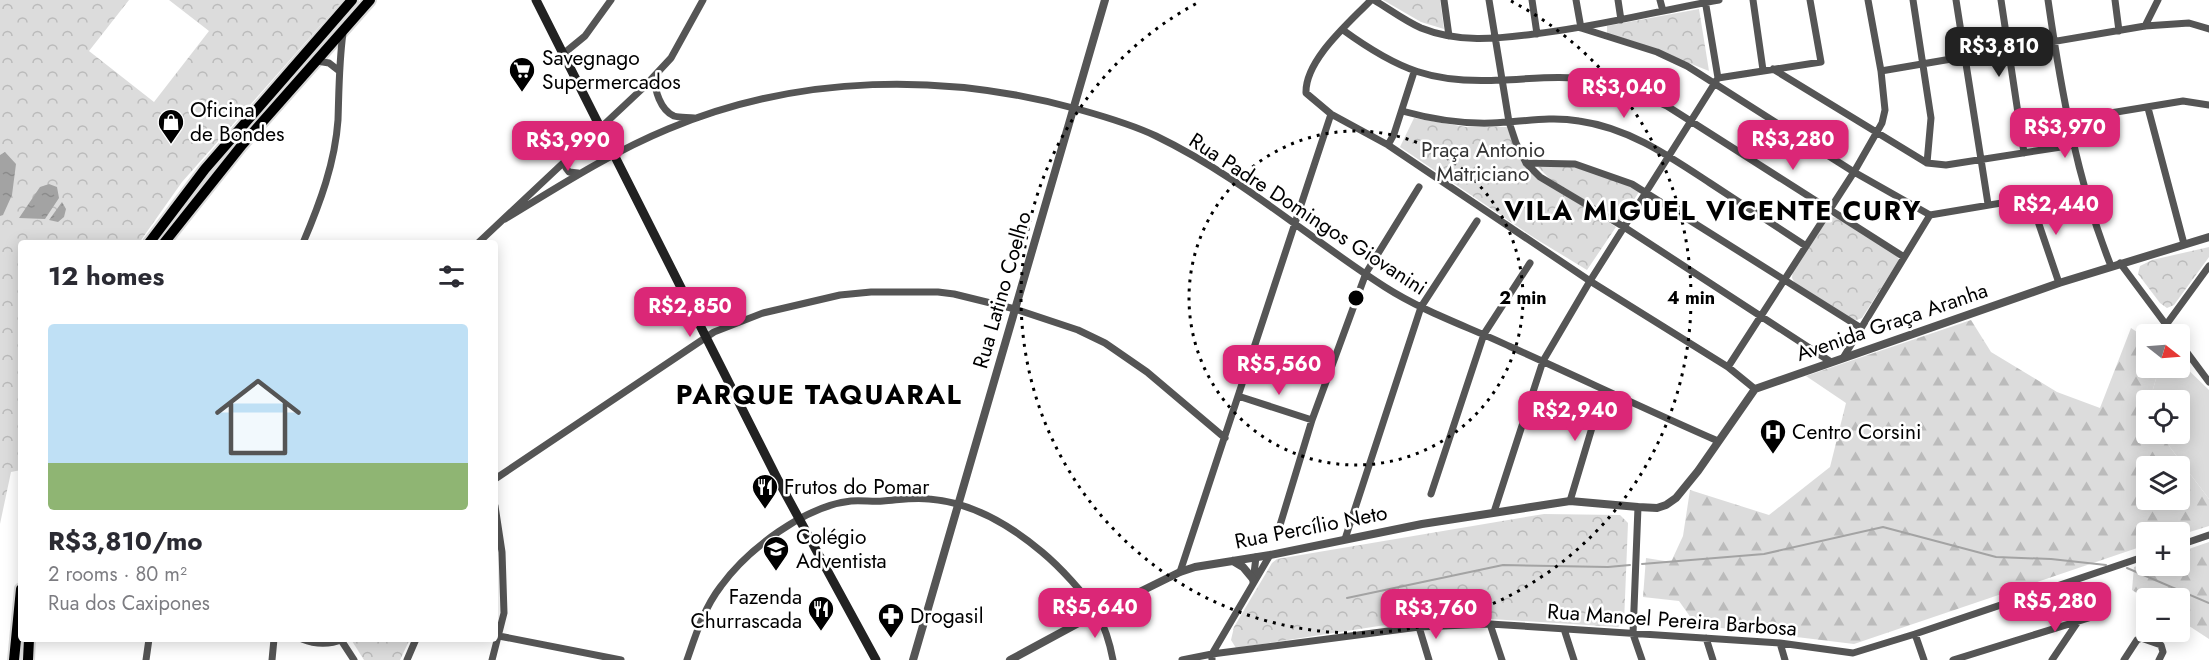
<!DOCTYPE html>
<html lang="en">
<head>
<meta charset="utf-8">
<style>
  :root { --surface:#fff; --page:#f7f7f7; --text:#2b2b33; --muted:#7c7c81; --line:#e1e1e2; --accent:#db2777 }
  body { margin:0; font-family:Jost,sans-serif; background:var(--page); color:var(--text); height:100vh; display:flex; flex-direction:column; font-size:22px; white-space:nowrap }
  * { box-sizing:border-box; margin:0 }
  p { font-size:20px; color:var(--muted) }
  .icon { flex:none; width:33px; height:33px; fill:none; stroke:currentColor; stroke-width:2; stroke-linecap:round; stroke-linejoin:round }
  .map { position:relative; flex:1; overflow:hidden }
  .sheet { position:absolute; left:18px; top:240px; width:480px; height:402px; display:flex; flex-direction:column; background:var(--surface); border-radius:6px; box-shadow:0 3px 15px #0003 }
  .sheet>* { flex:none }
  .needle { width:39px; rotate:107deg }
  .fabs { position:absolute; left:2136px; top:324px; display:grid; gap:12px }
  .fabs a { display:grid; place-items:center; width:54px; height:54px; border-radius:6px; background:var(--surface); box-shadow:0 3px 15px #0003; font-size:30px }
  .price { position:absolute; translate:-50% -51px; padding:0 14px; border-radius:12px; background:var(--accent); color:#fff; font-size:20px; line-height:39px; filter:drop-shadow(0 2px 3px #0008) }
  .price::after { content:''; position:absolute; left:50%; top:36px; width:18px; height:14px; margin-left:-9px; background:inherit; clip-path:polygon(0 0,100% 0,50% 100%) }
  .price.selected { background:#222; color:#fff }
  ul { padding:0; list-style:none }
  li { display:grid; align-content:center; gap:12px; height:318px; padding:0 30px }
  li+li { border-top:2px solid var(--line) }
  li span { display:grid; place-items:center; height:186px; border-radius:6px; color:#555 }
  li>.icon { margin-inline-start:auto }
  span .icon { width:108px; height:108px; fill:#fffc; stroke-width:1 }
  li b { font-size:26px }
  h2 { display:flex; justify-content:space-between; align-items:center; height:72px; padding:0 30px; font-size:26px }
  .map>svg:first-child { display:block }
  .grass { fill:#dcdcdc }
  .forest { fill:url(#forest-firs); fill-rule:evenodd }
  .park { fill:url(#park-crowns) }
  .water { fill:url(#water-ripples) }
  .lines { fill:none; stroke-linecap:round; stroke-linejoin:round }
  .stream { stroke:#a3a3a3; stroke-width:2 }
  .primary-casing { stroke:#dbdbdb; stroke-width:14 }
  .minor { stroke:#555; stroke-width:7 }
  .tertiary { stroke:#555; stroke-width:8 }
  .secondary { stroke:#222; stroke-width:9 }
  .primary { stroke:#000; stroke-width:10 }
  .ring { fill:none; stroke:#000; stroke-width:3; stroke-dasharray:3 6 }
  .labels { text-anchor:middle; stroke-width:5; stroke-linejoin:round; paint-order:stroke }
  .poi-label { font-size:21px; fill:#000; stroke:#fff; text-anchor:start }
  .park-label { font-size:21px; fill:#333; stroke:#fff }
  .street-label { font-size:21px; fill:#000; stroke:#fff }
  .district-label { font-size:27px; font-weight:bold; letter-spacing:1.5px; fill:#000; stroke:#fff }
  .centre { fill:#000; stroke:#fff; stroke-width:3 }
  .ring-label { font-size:18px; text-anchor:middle; font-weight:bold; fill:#000; stroke:#fff; stroke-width:5; stroke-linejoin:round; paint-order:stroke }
</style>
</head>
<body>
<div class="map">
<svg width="2209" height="660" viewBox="0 0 2209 660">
  <defs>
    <pattern id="forest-firs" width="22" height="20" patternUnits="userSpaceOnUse" patternTransform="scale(1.5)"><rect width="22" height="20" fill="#dcdcdc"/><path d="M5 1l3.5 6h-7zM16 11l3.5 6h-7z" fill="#bbb"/></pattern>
    <pattern id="park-crowns" width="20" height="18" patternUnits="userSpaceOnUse" patternTransform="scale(1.5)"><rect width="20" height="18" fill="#dcdcdc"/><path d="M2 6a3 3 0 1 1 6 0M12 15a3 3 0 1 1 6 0" fill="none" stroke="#bbb"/></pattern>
    <pattern id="water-ripples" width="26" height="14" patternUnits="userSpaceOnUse" patternTransform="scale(1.5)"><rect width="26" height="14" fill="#a3a3a3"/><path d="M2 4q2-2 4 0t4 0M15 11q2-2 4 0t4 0" fill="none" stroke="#8b8b8b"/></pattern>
  </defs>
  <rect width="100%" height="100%" fill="#fff"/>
  <path class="grass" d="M2180 362 2209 390V499L2160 434H2180V400H2150L2159 368H2180Z"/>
  <path class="forest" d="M1971 320 1991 352 2057 392 2100 408 2131 328 2146 338V368H2159L2150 400H2146V434H2160L2209 499V526L2180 535V532H2146V545L1854 644 1696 625 1679 601 1643 597 1646 558 1671 562 1683 536 1690 490 1769 515 1830 467 1846 403 1806 376ZM2146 466H2180V500H2146Z
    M2209 542V639L2180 620V598L2146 599 2132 590 2134 567 2146 563V566H2180V552Z"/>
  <path class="park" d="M0 0H129L89 51 154 102 209 31 169 0H343L182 182 139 243H21V470L11 472 0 524Z
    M1383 0H1440L1444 29 1421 22Z
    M1699 9 1709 71 1644 45 1607 35V26Z
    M1414 118 1466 127H1507L1522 163 1535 176 1616 227 1587 270 1536 239 1400 147Z
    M1538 167H1579L1628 184 1639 192 1620 221 1550 179Z
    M1830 217 1840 218 1897 256 1899 260 1862 318 1857 320 1850 319 1796 285 1792 278 1793 270 1825 220Z
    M2209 247V257L2174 305 2167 308 2160 303 2138 274 2140 266 2152 260Z
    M1544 514 1620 515 1628 523 1624 623 1618 627 1444 616 1236 648 1231 640 1234 627 1272 563 1277 559Z
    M354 639H410L400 660H364L352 641Z"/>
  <path class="water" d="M5 152 16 164 12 195 3 215 0 216V155Z
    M49 184 57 187 59 198 45 219 19 218 40 187Z
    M62 202 66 209 64 217 58 222 49 220Z"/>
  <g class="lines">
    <path class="stream" d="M1642 564 1764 554 1883 527 1996 557 2051 559 2106 565
      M2127 568 2209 603
      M1347 598 1503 565 1608 567 1630 565"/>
    <g class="primary-casing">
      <path id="primary" d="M149 243 205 169 352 0
        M164 243 242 145 370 0
        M14 660 21 589
        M28 660 29 639"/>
    </g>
    <path class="minor" d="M1371 0C1349 23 1305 60 1306 93L1331 114 1388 145 1590 281 1728 367 1755 389
      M1374 0C1389 9 1405 21 1421 28 1458 43 1496 39 1534 34 1597 27 1657 11 1719 0
      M1444 0 1449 36
      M1489 0 1509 122 1516 143 1526 163 1540 177 1624 227 1831 362
      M1532 0 1537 34
      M1576 0 1581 28
      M1618 0 1621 20
      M1660 0 1663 11
      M1753 0 1763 70
      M1913 0 1931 118 1927 163
      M1956 0 1988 204
      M2001 0 2024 153
      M2048 0C2061 90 2077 181 2111 266
      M2115 0 2119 31
      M2145 26 2158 0
      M1581 28 1657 52 1687 66 1854 172 1930 215 2085 189
      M1343 30C1398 70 1433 84 1501 80 1531 79 1563 75 1593 80 1619 84 1643 95 1667 106L1904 257
      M563 54 585 36 611 0
      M317 61 329 63 338 70
      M1773 69 1927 163 1946 165 2074 145
      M1881 71 2145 26 2189 23 2209 29
      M654 77C655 90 660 110 674 116 680 118 688 117 694 118
      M1718 78 1821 62 1810 0
      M2148 108 2184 244
      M1402 111C1431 119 1462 124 1492 123 1521 122 1550 116 1579 121 1629 128 1669 156 1710 183 1742 204 1774 225 1806 246
      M2068 120 2183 101 2209 105
      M1388 145 1394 134 1414 72
      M567 158 566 168 569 172 578 173
      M1526 163 1575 164 1632 184 1861 328
      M2030 198 2059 283
      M505 219C558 187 610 153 668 129 799 74 945 72 1081 110 1106 117 1133 125 1156 136 1241 177 1307 237 1385 287 1424 312 1469 327 1511 347 1580 378 1649 411 1718 441
      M303 243C320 203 335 163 338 120 339 90 339 62 343 33
      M478 243 644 87 671 58 703 0
      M2120 263 2173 334
      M2166 325 2209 266
      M2180 343 2209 382
      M1843 358 1930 215
      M1728 367 1854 172 1882 123 1885 110 1881 71 1868 0
      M1238 396 1312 420
      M495 479 714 332 763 313 840 295 871 292H938L954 294 1015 309 1078 330 1105 343 1147 372 1225 438
      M1431 494 1484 334 1530 263
      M1570 501 1603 391
      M1638 507 1633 634 1642 660
      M1494 512 1543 361 1590 281 1718 78 1705 0
      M1277 535 1312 420 1366 273 1419 187
      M1345 539 1421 307 1477 221
      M2180 545 2209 535
      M1180 572 1331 114
      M1253 582 1256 557
      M1490 624 1502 660
      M1419 627 1429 660
      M1564 629 1574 660
      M1915 634 1924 660
      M499 636 621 660
      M1706 638 1713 660
      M302 639C317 645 329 645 343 639
      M341 640 354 660
      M1780 643 1785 660
      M146 660 149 639
      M272 660 274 639
      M407 660 416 639
      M492 660 504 613 502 552 495 506
      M687 660C696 634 704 608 721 586 748 549 805 506 851 501 862 500 873 502 883 501 898 500 914 497 929 499 971 502 1010 525 1042 552 1060 567 1084 593 1097 613 1105 627 1110 644 1113 660
      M1182 660 1212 654 1419 627 1490 624 1780 643 1853 653 1915 634 2146 556
      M1212 660V654L1270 555
      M1953 660 2095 616
      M2052 660 2079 620
      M2124 660 2137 640 2141 638 2161 645 2163 652 2159 660"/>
    <path class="tertiary" d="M1233 561 1243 567 1253 579
      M913 660 1105 0
      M1010 660 1097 613 1180 572 1195 567 1270 555 1422 524 1570 501 1638 507 1657 508 1666 505 1676 498 1698 471 1755 389 2059 283 2209 237"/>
    <path class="secondary" d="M536 0 778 480 876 660"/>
    <use href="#primary" class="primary"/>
  </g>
  <g class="ring">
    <circle cx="1356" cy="298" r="167"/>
    <path d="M1511 1A335 335 0 1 1 1201 1"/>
  </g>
  <defs>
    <g id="supermarket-pin" transform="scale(1.35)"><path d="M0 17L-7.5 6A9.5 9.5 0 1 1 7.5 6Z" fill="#000" stroke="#fff"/><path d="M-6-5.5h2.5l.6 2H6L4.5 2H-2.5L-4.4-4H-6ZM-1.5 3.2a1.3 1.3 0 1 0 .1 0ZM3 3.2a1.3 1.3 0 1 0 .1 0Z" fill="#fff"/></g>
    <g id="shop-pin" transform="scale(1.35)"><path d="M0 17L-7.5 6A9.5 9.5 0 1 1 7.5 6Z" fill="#000" stroke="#fff"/><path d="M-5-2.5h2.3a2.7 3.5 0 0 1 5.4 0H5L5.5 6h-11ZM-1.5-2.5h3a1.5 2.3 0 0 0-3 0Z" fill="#fff"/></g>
    <g id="hospital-pin" transform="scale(1.35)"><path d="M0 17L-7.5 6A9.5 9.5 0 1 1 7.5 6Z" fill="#000" stroke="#fff"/><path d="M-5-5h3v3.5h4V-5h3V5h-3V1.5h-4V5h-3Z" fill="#fff"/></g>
    <g id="restaurant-pin" transform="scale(1.35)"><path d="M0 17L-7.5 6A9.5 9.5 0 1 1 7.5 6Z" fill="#000" stroke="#fff"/><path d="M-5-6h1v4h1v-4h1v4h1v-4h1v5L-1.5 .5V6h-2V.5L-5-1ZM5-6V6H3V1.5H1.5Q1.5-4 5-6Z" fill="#fff"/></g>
    <g id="school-pin" transform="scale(1.35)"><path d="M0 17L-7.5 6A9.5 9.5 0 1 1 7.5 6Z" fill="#000" stroke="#fff"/><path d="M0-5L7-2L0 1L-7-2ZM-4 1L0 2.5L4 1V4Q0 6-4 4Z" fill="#fff"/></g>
    <g id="pharmacy-pin" transform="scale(1.35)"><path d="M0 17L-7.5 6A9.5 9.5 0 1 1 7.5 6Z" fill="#000" stroke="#fff"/><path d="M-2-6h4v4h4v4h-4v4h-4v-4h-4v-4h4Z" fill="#fff"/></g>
  </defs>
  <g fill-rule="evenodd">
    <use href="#supermarket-pin" x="522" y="70"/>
    <use href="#shop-pin" x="171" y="122"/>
    <use href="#hospital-pin" x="1773" y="432"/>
    <use href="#restaurant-pin" x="765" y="487"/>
    <use href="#school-pin" x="776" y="549"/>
    <use href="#restaurant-pin" x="821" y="609"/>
    <use href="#pharmacy-pin" x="891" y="616"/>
  </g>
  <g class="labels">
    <g class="poi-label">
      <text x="542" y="65">Savegnago<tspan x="542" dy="24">Supermercados</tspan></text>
      <text x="190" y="117">Oficina<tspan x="190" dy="24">de Bondes</tspan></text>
      <text x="1792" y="439">Centro Corsini</text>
      <text x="784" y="494">Frutos do Pomar</text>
      <text x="796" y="544">Colégio<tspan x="796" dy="24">Adventista</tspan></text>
      <text x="802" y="604" text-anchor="end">Fazenda<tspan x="802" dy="24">Churrascada</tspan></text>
      <text x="910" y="623">Drogasil</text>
    </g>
    <g class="park-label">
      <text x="1483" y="157">Praça Antonio<tspan x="1483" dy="24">Matriciano</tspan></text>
    </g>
    <g class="street-label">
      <text transform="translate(1308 214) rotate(33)" y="7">Rua Padre Domingos Giovanini</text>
      <text transform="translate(1002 290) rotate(-74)" y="7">Rua Latino Coelho</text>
      <text transform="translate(1892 322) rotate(-19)" y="7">Avenida Graça Aranha</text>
      <text transform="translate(1311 527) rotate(-11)" y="7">Rua Percílio Neto</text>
      <text transform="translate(1672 620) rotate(4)" y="7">Rua Manoel Pereira Barbosa</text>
    </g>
    <g class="district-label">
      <text x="1713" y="220">VILA MIGUEL VICENTE CURY</text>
      <text x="819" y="404">PARQUE TAQUARAL</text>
    </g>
  </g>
  <circle cx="1356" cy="298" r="9" class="centre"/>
  <g class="ring-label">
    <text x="1523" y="304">2 min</text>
    <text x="1691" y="304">4 min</text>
  </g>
</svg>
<div class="fabs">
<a><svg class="needle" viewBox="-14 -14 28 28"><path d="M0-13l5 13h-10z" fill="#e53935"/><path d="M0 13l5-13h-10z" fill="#7c7c81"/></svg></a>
<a><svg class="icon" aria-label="locate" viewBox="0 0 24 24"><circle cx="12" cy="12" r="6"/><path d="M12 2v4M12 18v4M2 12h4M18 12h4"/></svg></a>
<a><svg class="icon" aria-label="layers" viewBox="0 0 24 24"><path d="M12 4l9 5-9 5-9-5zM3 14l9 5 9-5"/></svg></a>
<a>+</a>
<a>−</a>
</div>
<b class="price selected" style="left:1999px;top:78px">R$3,810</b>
<b class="price" style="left:1624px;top:119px">R$3,040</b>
<b class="price" style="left:2065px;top:159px">R$3,970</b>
<b class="price" style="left:1793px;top:171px">R$3,280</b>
<b class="price" style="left:568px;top:172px">R$3,990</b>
<b class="price" style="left:2056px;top:236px">R$2,440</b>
<b class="price" style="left:690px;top:338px">R$2,850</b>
<b class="price" style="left:1279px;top:396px">R$5,560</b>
<b class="price" style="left:1575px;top:442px">R$2,940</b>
<b class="price" style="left:2055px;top:633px">R$5,280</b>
<b class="price" style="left:1095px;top:639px">R$5,640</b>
<b class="price" style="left:1436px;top:640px">R$3,760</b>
<section class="sheet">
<h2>12 homes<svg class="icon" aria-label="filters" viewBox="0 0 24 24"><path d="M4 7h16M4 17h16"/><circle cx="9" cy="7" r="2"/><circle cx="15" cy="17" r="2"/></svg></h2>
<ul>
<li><span style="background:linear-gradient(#bfe0f5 75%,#8fb573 0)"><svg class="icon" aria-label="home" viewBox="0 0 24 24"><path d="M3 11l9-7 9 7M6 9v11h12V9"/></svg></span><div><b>R$3,810/mo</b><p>2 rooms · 80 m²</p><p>Rua dos Caxipones</p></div></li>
</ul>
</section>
</div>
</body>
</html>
